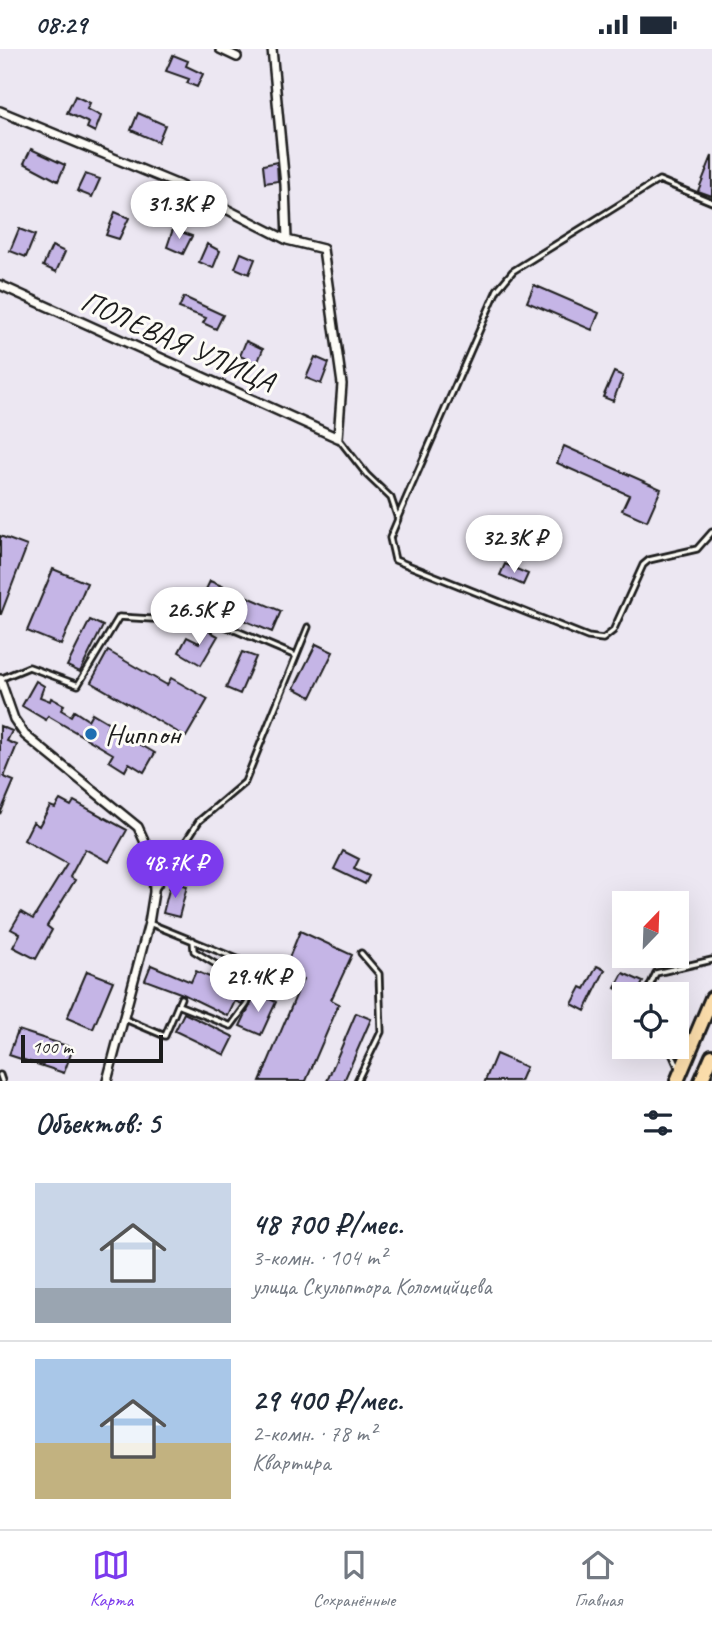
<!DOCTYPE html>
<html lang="ru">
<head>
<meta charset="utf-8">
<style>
  :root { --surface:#fff; --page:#f6f6f7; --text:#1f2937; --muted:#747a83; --line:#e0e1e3; --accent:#7c3aed }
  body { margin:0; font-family:Caveat,sans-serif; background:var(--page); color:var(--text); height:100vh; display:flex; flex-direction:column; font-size:26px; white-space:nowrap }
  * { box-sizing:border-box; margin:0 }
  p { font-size:23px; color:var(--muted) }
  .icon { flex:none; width:38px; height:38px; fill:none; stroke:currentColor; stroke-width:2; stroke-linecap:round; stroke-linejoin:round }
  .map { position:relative; height:1032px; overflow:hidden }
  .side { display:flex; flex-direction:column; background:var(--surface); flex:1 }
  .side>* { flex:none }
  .needle { width:46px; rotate:23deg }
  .buttons { position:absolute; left:612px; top:842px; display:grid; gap:14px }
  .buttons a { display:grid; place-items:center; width:77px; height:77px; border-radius:0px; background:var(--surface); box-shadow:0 7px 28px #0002; font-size:35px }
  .scale { position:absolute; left:21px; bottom:18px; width:142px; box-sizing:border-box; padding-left:7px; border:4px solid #1c1c1c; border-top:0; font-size:19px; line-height:24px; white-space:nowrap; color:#1c1c1c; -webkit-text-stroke:5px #fdfcf7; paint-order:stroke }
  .price { position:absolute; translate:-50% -60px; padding:0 16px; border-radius:24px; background:#fff; color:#222; font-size:23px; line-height:46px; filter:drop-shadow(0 2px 4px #0008) }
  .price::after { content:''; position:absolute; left:50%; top:42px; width:21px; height:16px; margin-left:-10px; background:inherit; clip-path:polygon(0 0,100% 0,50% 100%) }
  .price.selected { background:var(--accent); color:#fff }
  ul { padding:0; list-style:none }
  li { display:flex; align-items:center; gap:21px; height:175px; padding:0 35px }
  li+li { border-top:2px solid var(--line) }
  li span { display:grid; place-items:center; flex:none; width:196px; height:140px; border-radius:0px; color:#555 }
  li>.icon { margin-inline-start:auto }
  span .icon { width:84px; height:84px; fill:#fffc; stroke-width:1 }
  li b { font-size:30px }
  h2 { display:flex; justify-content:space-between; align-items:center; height:84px; padding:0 35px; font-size:30px }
  .status { display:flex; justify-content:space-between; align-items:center; height:49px; padding:0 35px; background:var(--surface); direction:ltr }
  .status svg { height:19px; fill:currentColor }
  .tabs { display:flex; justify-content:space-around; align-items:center; height:98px; border-top:2px solid var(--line); background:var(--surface); font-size:19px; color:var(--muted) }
  .tabs a { display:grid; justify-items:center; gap:4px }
  .tabs .selected { color:var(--accent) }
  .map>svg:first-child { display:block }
  .building { fill:#c5b5e6; stroke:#1c1c1c; stroke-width:2 }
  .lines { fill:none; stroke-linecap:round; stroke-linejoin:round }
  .service-casing { stroke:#1c1c1c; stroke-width:9 }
  .minor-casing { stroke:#1c1c1c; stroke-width:12 }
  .primary-casing { stroke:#1c1c1c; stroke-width:18 }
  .service { stroke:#fdfcf7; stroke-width:3.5 }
  .minor { stroke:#fdfcf7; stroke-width:7 }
  .primary { stroke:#fbddab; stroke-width:12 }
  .poi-dot { fill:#1f6fb2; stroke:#fdfcf7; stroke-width:2.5 }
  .labels { text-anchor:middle; stroke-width:6; stroke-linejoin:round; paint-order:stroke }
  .street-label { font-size:30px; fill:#1c1c1c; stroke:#fdfcf7 }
  .poi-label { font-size:30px; fill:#1c1c1c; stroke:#fdfcf7; text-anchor:start }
</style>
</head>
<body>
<div class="status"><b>08:29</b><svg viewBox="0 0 49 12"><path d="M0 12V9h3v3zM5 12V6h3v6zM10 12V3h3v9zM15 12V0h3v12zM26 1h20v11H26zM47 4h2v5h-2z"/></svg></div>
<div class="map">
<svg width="712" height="1032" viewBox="0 0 712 1032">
  <rect width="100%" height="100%" fill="#ece7f2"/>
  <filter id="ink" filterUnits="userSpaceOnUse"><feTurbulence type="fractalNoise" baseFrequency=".0143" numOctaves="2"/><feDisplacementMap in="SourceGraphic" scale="14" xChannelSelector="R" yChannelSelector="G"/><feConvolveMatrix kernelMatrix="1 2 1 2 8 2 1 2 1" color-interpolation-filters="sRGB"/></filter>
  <g filter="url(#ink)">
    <path class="building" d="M173 6 188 12 186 17 203 25 197 38 187 34 189 30 166 22Z
      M75 47 90 54 87 60 101 67 95 83 87 79 89 74 67 64Z
      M138 64 165 76 158 93 131 81Z
      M31 100 65 116 58 132 24 114Z
      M712 107V147L698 142Z
      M277 113 278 132 265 134 263 116Z
      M85 125 100 130 92 148 77 142Z
      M145 155 163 162 157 175 140 167Z
      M115 163 129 169 119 190 106 186Z
      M19 180 35 186 26 208 10 202Z
      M173 180 192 187 183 205 167 198Z
      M207 195 220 202 213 219 199 213Z
      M52 197 65 203 56 223 43 217Z
      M241 204 255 210 249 225 235 219Z
      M534 236 599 264 592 281 527 253Z
      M184 248 223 266 216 280 203 274 206 269 179 259Z
      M246 292 263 300 257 315 240 307Z
      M315 308 329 314 321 335 306 329Z
      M614 323 623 327 613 352 603 348Z
      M564 397 661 440 647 472 622 461 629 446 557 414Z
      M0 487 27 497 1 565H0Z
      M505 515 528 525 523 536 500 526Z
      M53 520 87 534 61 596 27 582Z
      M210 532 281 562 272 583 200 553Z
      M90 571 103 577 80 623 67 617Z
      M207 581 218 587 201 616 179 603 187 588 199 594Z
      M316 595 333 603 311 648 294 639Z
      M108 602 167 636 171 629 208 650 186 688 91 633Z
      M242 603 256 608 240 645 226 639Z
      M36 632 44 637 40 648 50 652 51 649 64 656 61 661 71 667 74 662 88 671 92 664 109 674 106 681 119 689 122 685 155 704 144 723 129 714 125 722 109 712 113 705 48 667 46 671 22 657Z
      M0 677 12 682 7 692 17 696 4 728 14 732 0 765Z
      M60 751 71 757 74 752 127 781 109 813 85 800 70 828 75 831 47 877 52 881 36 910 13 898 20 885 11 880 21 863 33 870 67 815 24 791 33 773 39 777 50 757 55 759Z
      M343 802 359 810 354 820 369 827 365 835 334 820Z
      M171 833 187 837 179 868 163 864Z
      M300 882 352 906 331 951 339 955 306 1032H260L303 930 284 921Z
      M151 916 191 933 196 922 246 944 242 955 235 952 228 967 183 945 145 931Z
      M597 917 605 921 585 962 572 955 581 938 585 940Z
      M87 922 113 932 93 980 67 969Z
      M623 924 643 933 637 945H626L615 939Z
      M256 944 276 953 261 986 240 977Z
      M184 964 234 988 225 1006 175 982Z
      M356 964 371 970 344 1032H327Z
      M18 981 73 999 64 1024 9 1006Z
      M496 1005 526 1018 520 1032H485Z"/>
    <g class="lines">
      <g class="service-casing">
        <path id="service" d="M338 389 367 426 391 449 398 470 390 489 395 511 588 588 603 590 613 582 643 516 649 511 697 500 712 483
          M398 468 497 241 513 222 659 131 712 153
          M0 630 29 618 78 636 119 568 218 574 296 607
          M155 841 199 772 245 733 308 578
          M149 874 272 924
          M646 945 656 924 712 911
          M178 956 231 977 247 955 253 938 194 902 193 891
          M125 970 165 987 181 949
          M669 998 678 1018
          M0 1026 2 1032
          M357 1032 381 983 379 925 361 904"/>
      </g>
      <g class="minor-casing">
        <path id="minor" d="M220 0 237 8
          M0 62 179 136 287 191
          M0 236 338 389 342 335 323 200 287 191 285 136 272 0
          M0 630 14 670 25 686 138 778 153 811 154 843 149 874 107 1032"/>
      </g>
      <g class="primary-casing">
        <path id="primary" d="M677 1032 712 949
          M701 1032 712 1007"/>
      </g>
      <use href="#service" class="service"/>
      <use href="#minor" class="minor"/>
      <use href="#primary" class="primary"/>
    </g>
  </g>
  <circle class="poi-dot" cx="91" cy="685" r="7"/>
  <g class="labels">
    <g class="street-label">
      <text transform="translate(178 292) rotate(24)" y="10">ПОЛЕВАЯ УЛИЦА</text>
    </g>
    <g class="poi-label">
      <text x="105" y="695">Ниппон</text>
    </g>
  </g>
</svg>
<div class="buttons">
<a><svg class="needle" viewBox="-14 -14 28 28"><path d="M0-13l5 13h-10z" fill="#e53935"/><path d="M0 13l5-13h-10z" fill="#747a83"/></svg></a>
<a><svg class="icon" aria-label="locate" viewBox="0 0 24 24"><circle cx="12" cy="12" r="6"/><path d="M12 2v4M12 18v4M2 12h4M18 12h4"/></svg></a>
</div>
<div class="scale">100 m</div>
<b class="price" style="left:179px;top:192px">31.3K ₽</b>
<b class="price" style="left:514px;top:526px">32.3K ₽</b>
<b class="price" style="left:199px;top:598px">26.5K ₽</b>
<b class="price selected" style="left:175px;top:851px">48.7K ₽</b>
<b class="price" style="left:258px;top:965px">29.4K ₽</b>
</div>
<section class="side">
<h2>Объектов: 5<svg class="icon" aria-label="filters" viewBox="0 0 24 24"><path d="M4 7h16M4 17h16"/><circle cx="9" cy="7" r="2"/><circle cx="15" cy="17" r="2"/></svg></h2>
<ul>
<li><span style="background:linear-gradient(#c9d6e8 75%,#9aa5b1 0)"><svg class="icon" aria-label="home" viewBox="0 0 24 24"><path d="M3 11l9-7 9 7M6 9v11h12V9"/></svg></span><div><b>48 700 ₽/мес.</b><p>3-комн. · 104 m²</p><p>улица Скульптора Коломийцева</p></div></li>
<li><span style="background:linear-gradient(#a9c7e8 60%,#c2b280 0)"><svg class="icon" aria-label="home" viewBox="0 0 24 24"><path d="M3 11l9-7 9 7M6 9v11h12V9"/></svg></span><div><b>29 400 ₽/мес.</b><p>2-комн. · 78 m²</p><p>Квартира</p></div></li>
</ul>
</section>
<nav class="tabs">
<a class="selected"><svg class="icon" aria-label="map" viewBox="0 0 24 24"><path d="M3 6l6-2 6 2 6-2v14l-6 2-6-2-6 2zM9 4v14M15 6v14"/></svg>Карта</a>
<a><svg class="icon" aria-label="saved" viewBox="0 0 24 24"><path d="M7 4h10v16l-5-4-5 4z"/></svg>Сохранённые</a>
<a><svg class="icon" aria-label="home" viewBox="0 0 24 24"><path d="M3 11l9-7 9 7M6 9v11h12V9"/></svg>Главная</a>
</nav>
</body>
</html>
